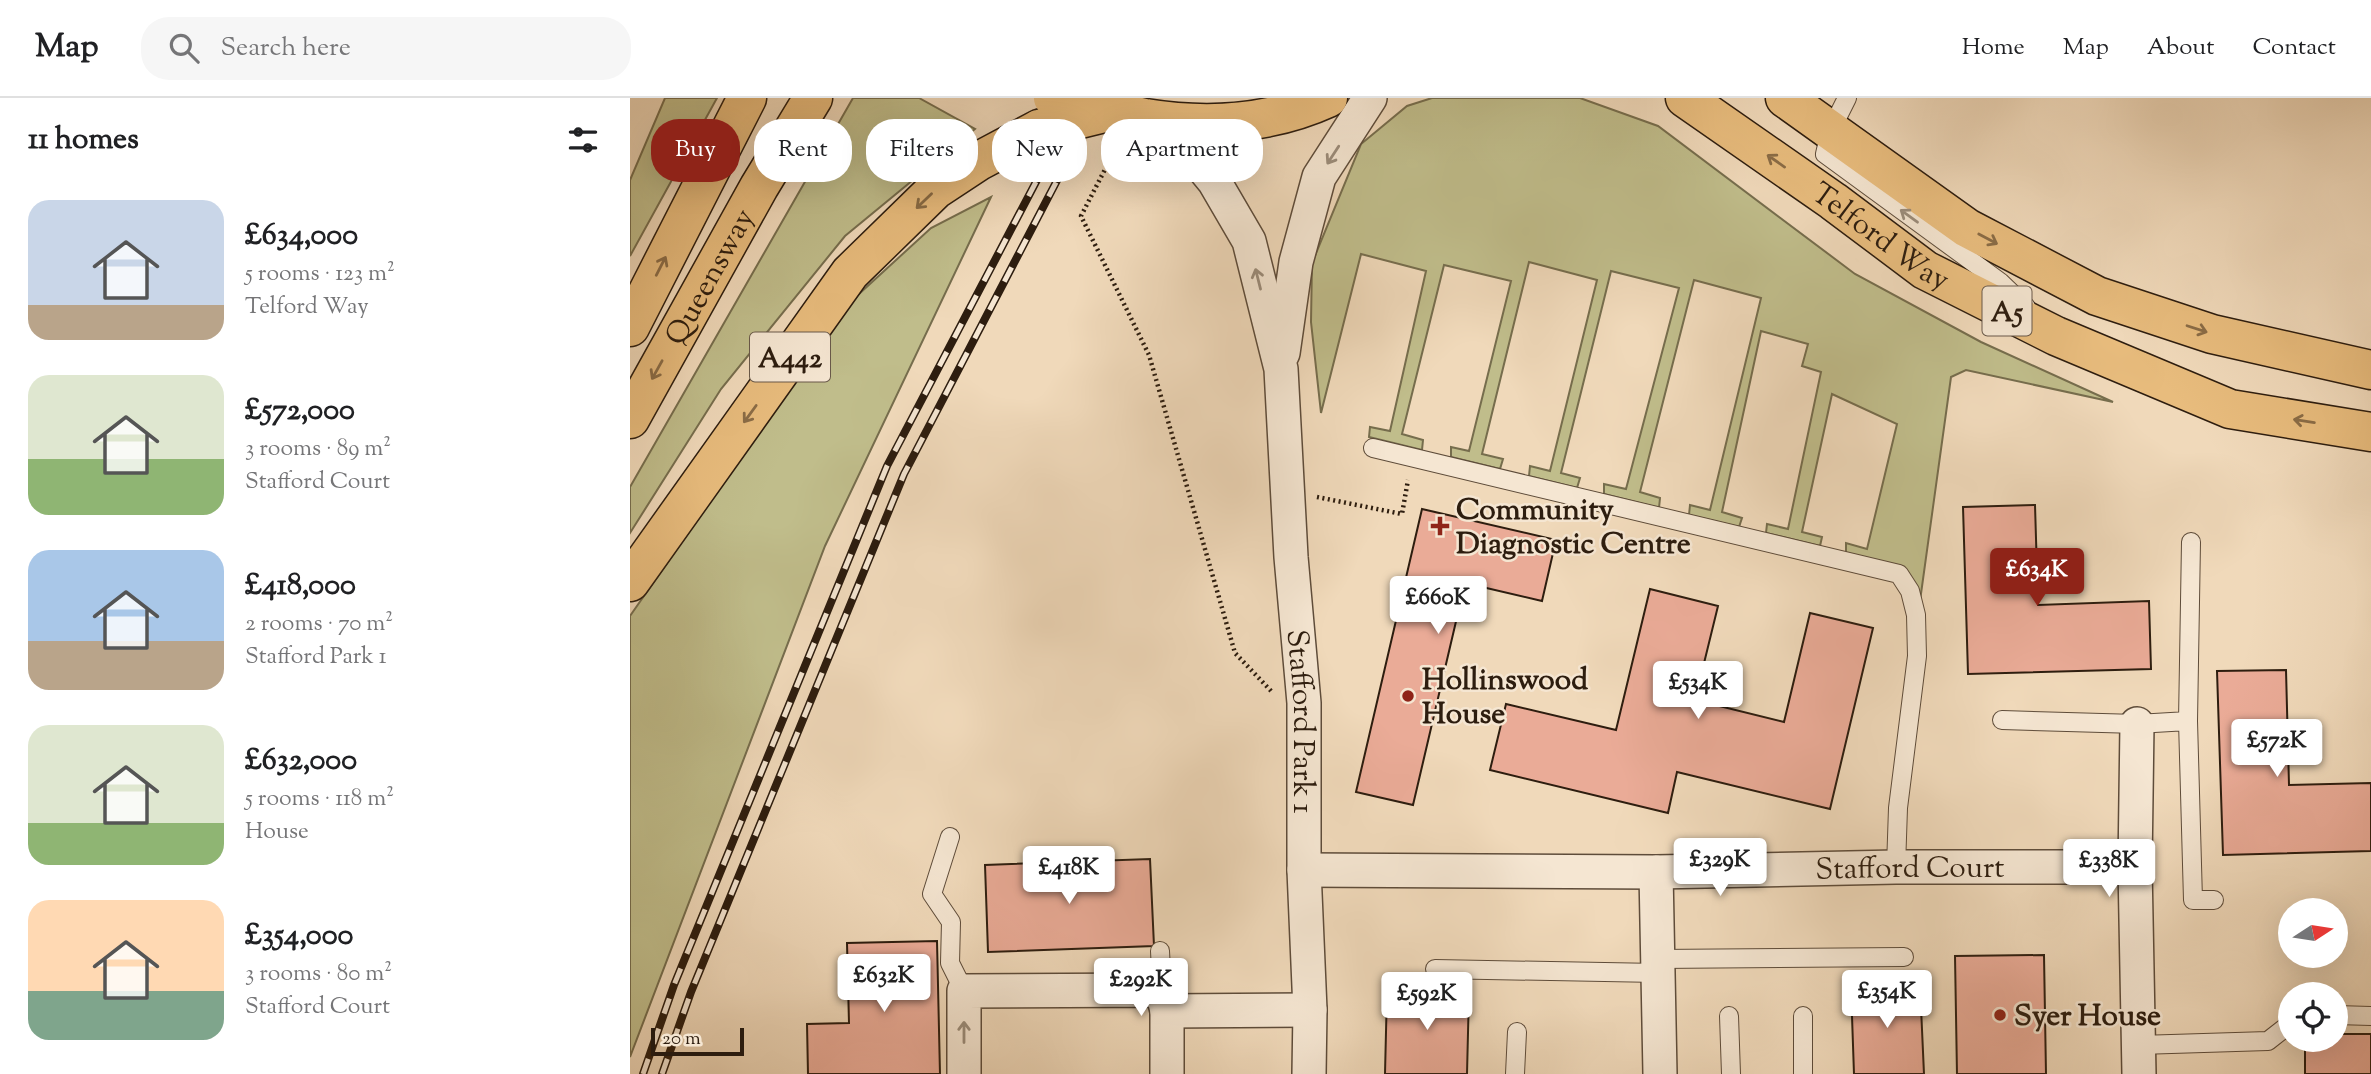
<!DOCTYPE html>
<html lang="en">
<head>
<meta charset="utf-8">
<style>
  :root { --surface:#fff; --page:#f6f6f6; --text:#202124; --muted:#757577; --line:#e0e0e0; --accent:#8f2418 }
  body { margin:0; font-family:"Sorts Mill Goudy",serif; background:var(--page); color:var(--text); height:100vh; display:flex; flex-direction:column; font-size:26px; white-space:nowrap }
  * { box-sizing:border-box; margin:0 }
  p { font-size:23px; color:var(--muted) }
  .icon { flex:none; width:38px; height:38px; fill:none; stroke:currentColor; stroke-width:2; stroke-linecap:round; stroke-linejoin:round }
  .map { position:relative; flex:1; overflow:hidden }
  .details { display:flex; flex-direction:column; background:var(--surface); width:630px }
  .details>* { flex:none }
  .guide { position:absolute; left:21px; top:21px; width:665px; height:63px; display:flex; gap:14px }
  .needle { width:46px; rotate:78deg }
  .buttons { position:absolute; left:1648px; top:800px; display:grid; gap:14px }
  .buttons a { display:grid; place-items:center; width:70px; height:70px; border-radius:50%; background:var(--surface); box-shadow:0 7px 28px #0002; font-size:35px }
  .scale { position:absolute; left:21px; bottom:18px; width:93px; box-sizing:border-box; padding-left:7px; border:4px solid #2d1d0f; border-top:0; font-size:19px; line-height:24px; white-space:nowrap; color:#2d1d0f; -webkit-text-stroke:5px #f5e6d2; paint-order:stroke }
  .price { position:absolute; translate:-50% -60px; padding:0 16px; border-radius:7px; background:#fff; color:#222; font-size:23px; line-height:46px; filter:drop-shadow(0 2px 4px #0008) }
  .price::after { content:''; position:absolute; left:50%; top:42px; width:21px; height:16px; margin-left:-10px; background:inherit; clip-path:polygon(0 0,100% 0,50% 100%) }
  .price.selected { background:var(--accent); color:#fff }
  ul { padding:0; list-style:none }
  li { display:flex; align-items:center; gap:21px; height:175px; padding:0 28px }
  li span { display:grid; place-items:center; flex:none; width:196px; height:140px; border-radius:21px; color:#555 }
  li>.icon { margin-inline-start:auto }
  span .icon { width:84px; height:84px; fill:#fffc; stroke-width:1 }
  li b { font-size:30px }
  h2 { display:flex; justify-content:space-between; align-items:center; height:84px; padding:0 28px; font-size:30px }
  .chip { padding:0 24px; border-radius:28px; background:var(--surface); box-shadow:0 7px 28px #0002; font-size:24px; line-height:63px }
  .chip.selected { background:var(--accent); color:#fff }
  header { display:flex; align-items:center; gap:42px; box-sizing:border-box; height:98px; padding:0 35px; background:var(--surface); border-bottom:2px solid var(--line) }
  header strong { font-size:33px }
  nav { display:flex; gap:38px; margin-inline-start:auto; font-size:24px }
  .search { width:490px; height:63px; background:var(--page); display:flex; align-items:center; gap:18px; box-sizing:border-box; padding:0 24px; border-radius:28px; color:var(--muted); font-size:26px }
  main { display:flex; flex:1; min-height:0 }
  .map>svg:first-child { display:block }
  .green { fill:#c0bd8b; stroke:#766d4d; stroke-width:2 }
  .building { fill:#eaab97; stroke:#2d1d0f; stroke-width:2 }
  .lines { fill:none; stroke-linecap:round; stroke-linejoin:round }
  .service-casing { stroke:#5e4c3a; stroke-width:20 }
  .minor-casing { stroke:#5e4c3a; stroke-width:36 }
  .primary-casing { stroke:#2d1d0f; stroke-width:41 }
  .trunk-casing { stroke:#2d1d0f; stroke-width:41 }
  .path { stroke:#2d1d0f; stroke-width:4.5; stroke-dasharray:2 3.5; stroke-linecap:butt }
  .service { stroke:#f5e6d2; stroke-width:18 }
  .minor { stroke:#f5e6d2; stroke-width:33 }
  .primary { stroke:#e8bc7d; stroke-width:38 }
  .trunk { stroke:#e8bc7d; stroke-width:38 }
  .rail-casing { stroke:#2d1d0f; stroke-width:8 }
  .rail { stroke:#f5e6d2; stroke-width:5; stroke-dasharray:16; stroke-linecap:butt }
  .primary-bridge-casing { stroke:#2d1d0f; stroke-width:41; stroke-linecap:butt }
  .trunk-bridge-casing { stroke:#2d1d0f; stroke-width:41; stroke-linecap:butt }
  .primary-bridge { stroke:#e8bc7d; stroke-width:38 }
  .trunk-bridge { stroke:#e8bc7d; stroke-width:38 }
  .oneway { stroke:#9b8c7a }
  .oneway2 { stroke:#8a6c46 }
  .poi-dot { fill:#8f2418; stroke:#f5e6d2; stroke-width:2.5 }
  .labels { text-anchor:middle; stroke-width:5; stroke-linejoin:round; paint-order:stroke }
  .shield { fill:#f5e6d2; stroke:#69594a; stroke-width:2 }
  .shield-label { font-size:28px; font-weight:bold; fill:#2d1d0f }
  .street-label { font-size:30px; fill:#2d1d0f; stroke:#f5e6d2 }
  .poi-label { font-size:30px; font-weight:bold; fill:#2d1d0f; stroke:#f5e6d2; text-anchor:start }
</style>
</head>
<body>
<header>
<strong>Map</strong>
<div class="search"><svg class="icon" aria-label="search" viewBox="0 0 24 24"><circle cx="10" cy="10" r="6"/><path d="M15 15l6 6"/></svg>Search here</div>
<nav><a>Home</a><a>Map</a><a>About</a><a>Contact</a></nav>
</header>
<main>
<section class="details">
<h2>11 homes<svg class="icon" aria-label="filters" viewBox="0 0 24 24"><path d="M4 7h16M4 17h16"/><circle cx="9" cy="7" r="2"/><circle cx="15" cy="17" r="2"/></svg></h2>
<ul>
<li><span style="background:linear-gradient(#c9d6e8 75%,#b9a48a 0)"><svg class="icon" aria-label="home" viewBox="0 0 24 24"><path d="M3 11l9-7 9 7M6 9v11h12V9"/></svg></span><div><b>£634,000</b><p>5 rooms · 123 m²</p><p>Telford Way</p></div></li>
<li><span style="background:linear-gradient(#dfe7d0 60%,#8fb573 0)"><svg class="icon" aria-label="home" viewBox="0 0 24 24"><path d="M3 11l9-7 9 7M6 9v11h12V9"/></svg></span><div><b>£572,000</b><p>3 rooms · 89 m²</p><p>Stafford Court</p></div></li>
<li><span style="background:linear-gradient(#a9c7e8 65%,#b9a48a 0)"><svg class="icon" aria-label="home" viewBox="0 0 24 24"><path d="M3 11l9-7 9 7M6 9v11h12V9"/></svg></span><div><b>£418,000</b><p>2 rooms · 70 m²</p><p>Stafford Park 1</p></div></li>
<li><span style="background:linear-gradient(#dfe7d0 70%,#8fb573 0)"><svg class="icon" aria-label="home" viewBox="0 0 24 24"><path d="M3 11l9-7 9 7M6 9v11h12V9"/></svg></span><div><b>£632,000</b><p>5 rooms · 118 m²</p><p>House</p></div></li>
<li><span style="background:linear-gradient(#ffd9b3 65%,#7fa58c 0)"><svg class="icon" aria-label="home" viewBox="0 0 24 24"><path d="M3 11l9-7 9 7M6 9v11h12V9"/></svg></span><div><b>£354,000</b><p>3 rooms · 80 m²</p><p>Stafford Court</p></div></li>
</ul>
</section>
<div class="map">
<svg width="1741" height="976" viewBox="0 0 1741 976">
  <rect width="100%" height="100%" fill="#f0d9ba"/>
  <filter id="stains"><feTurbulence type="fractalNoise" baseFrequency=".00286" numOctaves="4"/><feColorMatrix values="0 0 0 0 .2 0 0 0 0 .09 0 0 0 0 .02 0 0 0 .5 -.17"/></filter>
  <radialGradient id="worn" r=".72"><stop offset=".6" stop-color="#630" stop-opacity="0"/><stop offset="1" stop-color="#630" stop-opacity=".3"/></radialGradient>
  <path class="green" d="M35 0H87L0 158V82Z
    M223 0H289L345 31 215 138 91 291 0 435V389Z
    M802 0H950L1028 28 1225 176 1351 244 1483 304 1336 272 1321 279 1290 503 1270 484 1216 455V445L1237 451 1267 326 1202 296 1172 434 1192 439 1190 448 1136 435 1137 426 1158 431 1191 274 1172 268 1178 246 1131 233 1092 414 1112 420 1109 429 1059 417 1060 407 1080 412 1131 200 1064 182 1010 394 1030 400 1029 410 974 396V386L996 391 1049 190 981 173 931 375 950 380 947 390 899 378 900 368 920 373 967 182 899 164 852 356 873 361 870 371 821 359V349L839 353 881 183 814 167 772 336 793 342 792 352 739 339 740 329 760 333 796 173 731 156 691 315 681 224 682 165 731 46 777 8Z
    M361 99 195 448 0 959V518L217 207 301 130Z"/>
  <path class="building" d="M1405 407 1408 507 1519 503 1521 571 1338 576 1333 409Z
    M792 411 926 442 912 503 835 485 783 707 726 694Z
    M1020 491 1088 508 1065 602 1154 624 1180 515 1243 530 1200 711 1047 674 1038 715 860 672 876 606 986 632Z
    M1656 572 1659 687 1741 685V753L1593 757 1587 573Z
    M520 761 524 848 358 854 355 767Z
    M307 843 310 976H178L177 926 219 925 217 845Z
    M1414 857 1416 976H1327L1325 858Z
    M1290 887 1294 976H1224L1221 889Z
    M757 892 839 894 837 976H755Z
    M1706 936H1741V976H1675V942H1706Z"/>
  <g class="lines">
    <g class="service-casing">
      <path id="service" d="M1217 0 1200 34 1195 56 1370 184 1396 209
        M743 350 1269 476 1280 493 1286 517 1287 558 1268 710 1266 769
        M1372 622 1507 626 1558 623 1561 444
        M1558 623 1563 802H1584
        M320 739 302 796 321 824 320 865 334 893
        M530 853 532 892
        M1027 861 1274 859
        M805 871 1028 875
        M1706 917 1741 918
        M1099 918 1101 976
        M1173 918V976
        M1509 947 1638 943 1661 925
        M885 976 887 934"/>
    </g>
    <g class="minor-casing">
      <g id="minor">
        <path id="s1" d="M535 23 584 83 619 143 651 271 661 459 674 605V772L680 912 679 976"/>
        <path d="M653 255 666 164 689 79 740 0"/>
        <path d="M1507 626 1505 769 1509 976"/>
        <path id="s2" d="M674 772 1026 774 1266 769H1505"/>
        <path d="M1026 774 1030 976"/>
        <path d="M334 976V893L532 892 537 913 680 912"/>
        <path d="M537 976V913"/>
      </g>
    </g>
    <g class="primary-casing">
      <g id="primary">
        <path id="s3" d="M1055 0 1203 103 1295 172 1426 238 1600 311 1741 334"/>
        <path d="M1155 0 1337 130 1467 198 1582 236 1741 272"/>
        <path d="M515 20C577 30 641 26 698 0"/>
      </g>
    </g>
    <g class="trunk-casing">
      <g id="trunk">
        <path d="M0 229 117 0"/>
        <path id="s4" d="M0 321 129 89 183 0"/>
        <path d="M0 484 220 175 305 92 349 63 409 31"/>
      </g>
    </g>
    <path class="path" d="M487 48 451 118 519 257 605 555 642 594
      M687 399 772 416 778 382"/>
    <use href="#service" class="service"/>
    <use href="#minor" class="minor"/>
    <use href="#primary" class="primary"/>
    <use href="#trunk" class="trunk"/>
    <g class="rail-casing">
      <path id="rail" d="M13 976 44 887 257 368 450 0
        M32 976 61 894 274 376 470 0"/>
    </g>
    <use href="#rail" class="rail"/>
    <g class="primary-bridge-casing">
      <path id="primary-bridge" d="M423 0 515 20"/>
    </g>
    <g class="trunk-bridge-casing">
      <path id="trunk-bridge" d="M409 31 482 13"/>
    </g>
    <use href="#primary-bridge" class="primary-bridge"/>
    <use href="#trunk-bridge" class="trunk-bridge"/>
  </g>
  <defs><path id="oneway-shaft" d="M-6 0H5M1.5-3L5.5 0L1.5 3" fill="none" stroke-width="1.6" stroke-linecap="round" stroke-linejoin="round" transform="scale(1.75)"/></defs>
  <g class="oneway">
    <use href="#oneway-shaft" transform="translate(703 57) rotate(123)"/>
    <use href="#oneway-shaft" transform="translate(1279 118) rotate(-144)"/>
    <use href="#oneway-shaft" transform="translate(628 181) rotate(-104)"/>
    <use href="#oneway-shaft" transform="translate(334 934) rotate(-90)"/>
  </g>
  <g class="oneway2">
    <use href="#oneway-shaft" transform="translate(1146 63) rotate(-145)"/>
    <use href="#oneway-shaft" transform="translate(294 103) rotate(136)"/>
    <use href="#oneway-shaft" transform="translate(1358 141) rotate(28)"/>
    <use href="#oneway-shaft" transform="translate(31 168) rotate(-63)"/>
    <use href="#oneway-shaft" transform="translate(1567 231) rotate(18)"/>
    <use href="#oneway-shaft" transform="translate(27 272) rotate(119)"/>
    <use href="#oneway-shaft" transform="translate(120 316) rotate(126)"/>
    <use href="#oneway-shaft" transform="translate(1674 323) rotate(-171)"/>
  </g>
  <g class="poi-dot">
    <path d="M806.5 417.5h7v7h7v7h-7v7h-7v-7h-7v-7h7z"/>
    <circle cx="778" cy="598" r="7"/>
    <circle cx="1370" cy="917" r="7"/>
  </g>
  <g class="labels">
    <g class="shield">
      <rect x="1352.5" y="188.5" width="49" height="49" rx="5"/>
      <rect x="120" y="234.5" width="80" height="49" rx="5"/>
    </g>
    <g class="shield-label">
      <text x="1377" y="223">A5</text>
      <text x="160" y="269">A442</text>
    </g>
    <g class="street-label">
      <text dy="10" stroke="none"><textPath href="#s3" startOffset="240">Telford Way</textPath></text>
      <text dy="10" stroke="none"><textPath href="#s4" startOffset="163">Queensway</textPath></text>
      <text dy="10" stroke="none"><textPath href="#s1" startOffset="632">Stafford Park 1</textPath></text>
      <text dy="10" stroke="none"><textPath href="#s2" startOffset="606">Stafford Court</textPath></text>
    </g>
    <g class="poi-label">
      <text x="826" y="421">Community<tspan x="826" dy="34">Diagnostic Centre</tspan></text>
      <text x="792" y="591">Hollinswood<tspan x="792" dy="34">House</tspan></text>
      <text x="1384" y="927">Syer House</text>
    </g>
  </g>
  <rect width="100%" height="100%" filter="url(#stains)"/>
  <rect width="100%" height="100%" fill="url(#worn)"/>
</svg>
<div class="buttons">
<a><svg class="needle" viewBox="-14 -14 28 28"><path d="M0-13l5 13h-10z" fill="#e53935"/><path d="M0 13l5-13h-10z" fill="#757577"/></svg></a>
<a><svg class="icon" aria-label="locate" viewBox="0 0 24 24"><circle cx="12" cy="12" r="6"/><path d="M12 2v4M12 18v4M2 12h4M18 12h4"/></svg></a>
</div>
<div class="scale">20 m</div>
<b class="price selected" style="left:1407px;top:510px">£634K</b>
<b class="price" style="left:808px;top:538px">£660K</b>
<b class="price" style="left:1068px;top:623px">£534K</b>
<b class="price" style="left:1647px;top:681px">£572K</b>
<b class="price" style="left:1090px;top:800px">£329K</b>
<b class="price" style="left:1479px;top:801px">£338K</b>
<b class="price" style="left:439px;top:808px">£418K</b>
<b class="price" style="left:254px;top:916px">£632K</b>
<b class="price" style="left:511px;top:920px">£292K</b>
<b class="price" style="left:1257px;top:932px">£354K</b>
<b class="price" style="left:797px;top:934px">£592K</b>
<div class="guide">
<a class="chip selected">Buy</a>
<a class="chip">Rent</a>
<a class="chip">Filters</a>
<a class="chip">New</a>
<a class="chip">Apartment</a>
</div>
</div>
</main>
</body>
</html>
